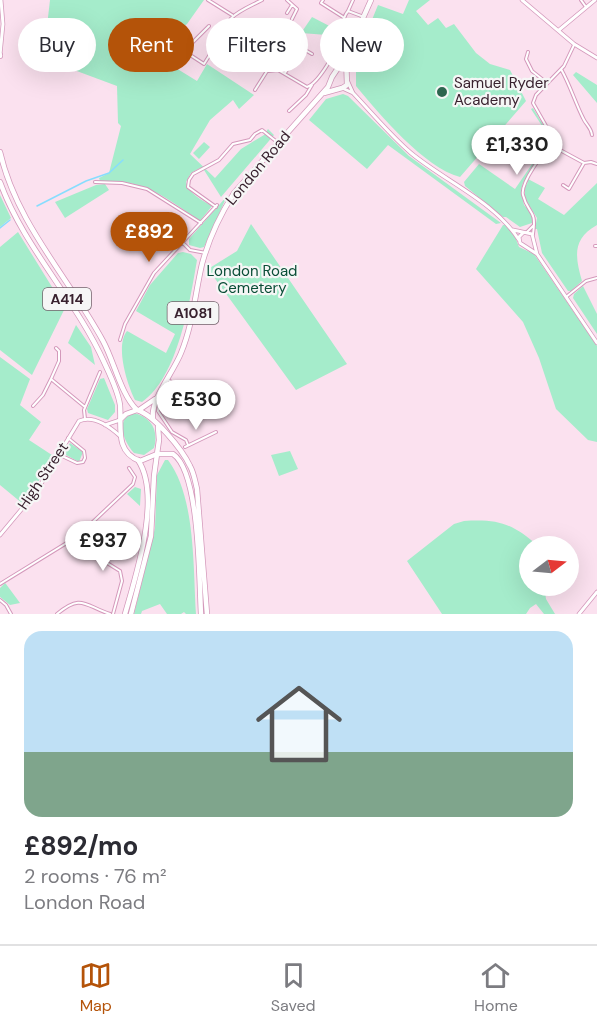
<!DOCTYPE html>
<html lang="en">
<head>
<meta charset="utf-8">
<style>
  :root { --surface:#fff; --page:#f7f7f7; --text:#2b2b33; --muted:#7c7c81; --line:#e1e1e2; --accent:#b45309 }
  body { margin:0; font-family:"DM Sans",sans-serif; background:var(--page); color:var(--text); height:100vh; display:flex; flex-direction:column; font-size:22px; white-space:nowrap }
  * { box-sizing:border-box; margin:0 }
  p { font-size:20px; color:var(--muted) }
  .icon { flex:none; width:33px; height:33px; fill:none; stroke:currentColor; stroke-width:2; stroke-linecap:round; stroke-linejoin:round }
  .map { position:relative; height:614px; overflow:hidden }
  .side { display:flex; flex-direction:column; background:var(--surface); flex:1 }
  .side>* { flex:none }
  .top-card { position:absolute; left:18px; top:18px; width:561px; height:54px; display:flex; gap:12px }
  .needle { width:39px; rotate:74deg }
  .tools { position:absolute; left:519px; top:536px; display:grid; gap:12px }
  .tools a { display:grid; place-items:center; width:60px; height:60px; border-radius:50%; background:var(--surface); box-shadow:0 6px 24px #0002; font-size:30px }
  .price { position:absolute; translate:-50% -51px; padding:0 14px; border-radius:21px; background:#fff; color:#222; font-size:20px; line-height:39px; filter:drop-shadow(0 2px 3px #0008) }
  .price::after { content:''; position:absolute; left:50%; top:36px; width:18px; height:14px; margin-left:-9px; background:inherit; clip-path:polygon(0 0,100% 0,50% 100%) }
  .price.on { background:var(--accent); color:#fff }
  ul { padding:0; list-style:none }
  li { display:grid; align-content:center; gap:12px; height:318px; padding:0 24px }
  li span { display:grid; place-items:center; height:186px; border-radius:18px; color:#555 }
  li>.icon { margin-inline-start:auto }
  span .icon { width:108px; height:108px; fill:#fffc; stroke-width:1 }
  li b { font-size:26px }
  .chip { padding:0 21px; border-radius:27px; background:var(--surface); box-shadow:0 6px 24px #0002; font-size:21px; line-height:54px }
  .chip.on { background:var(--accent); color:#fff }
  .tabs { display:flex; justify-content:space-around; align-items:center; height:84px; border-top:2px solid var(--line); background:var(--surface); font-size:16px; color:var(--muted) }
  .tabs a { display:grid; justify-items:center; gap:3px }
  .tabs .on { color:var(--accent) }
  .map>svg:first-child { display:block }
  .green { fill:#a5eccb }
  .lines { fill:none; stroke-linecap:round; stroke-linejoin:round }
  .stream { stroke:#87ddfe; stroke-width:1.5 }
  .minor-casing { stroke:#d499bb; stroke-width:4 }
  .tertiary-casing { stroke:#d499bb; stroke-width:4.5 }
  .primary-casing { stroke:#d499bb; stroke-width:6 }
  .trunk-casing { stroke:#d499bb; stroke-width:6 }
  .minor { stroke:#fff; stroke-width:2 }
  .tertiary { stroke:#fff; stroke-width:3 }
  .primary { stroke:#fff; stroke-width:4.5 }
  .trunk { stroke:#fff; stroke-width:4.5 }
  .poi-dot { fill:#2d664f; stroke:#f6f6f6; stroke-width:2 }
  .labels { text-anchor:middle; stroke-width:4.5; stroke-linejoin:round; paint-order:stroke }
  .shield { fill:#f6f6f6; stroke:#72626b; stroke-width:1.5 }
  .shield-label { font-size:14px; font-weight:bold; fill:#39222f }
  .poi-label { font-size:15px; fill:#39222f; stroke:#f6f6f6; text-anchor:start }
  .street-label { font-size:15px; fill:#39222f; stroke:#f6f6f6 }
  .park-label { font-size:15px; fill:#0a4e37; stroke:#f6f6f6 }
</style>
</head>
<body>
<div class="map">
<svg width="597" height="614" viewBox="0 0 597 614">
  <rect width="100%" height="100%" fill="#fbe1ef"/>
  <path class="green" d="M50 0H204L187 24 168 38 153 54 197 81 207 64 254 95 239 109 233 100 210 120 190 154 215 178 241 149 264 135 268 129 274 135 221 197 204 170 200 168 191 173 186 182C189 194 202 200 212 206L200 221C163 196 147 180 100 181L99 178 109 173 121 126 118 123 117 86 66 67 48 53 44 52Z
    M409 0H430L416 11 428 25 438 18 446 28 454 24 476 53 490 64 510 70 526 101 460 177C425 168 379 114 356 86V59L378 5 403 14Z
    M312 17 341 32 340 36 301 33Z
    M576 72 597 85V103L573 75Z
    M343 94 348 96 409 156 501 223 496 224 388 145 367 169 309 120 326 99Z
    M533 108 551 138 523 183 521 190 524 205 530 211 533 220 532 223 520 227 506 217H503L465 186 464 182 479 164 515 189 550 138 531 109Z
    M204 142 210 147 199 159 193 153Z
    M528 179 545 188 538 199 564 215 597 183V225C572 239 575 257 582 281L571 291H568L542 253 537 229H535L537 218 525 199V186L527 184Z
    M105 184 109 190 65 218 55 202 96 185Z
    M0 195 11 218 0 227Z
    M227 196 204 247 200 248 189 245V239Z
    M251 224 347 364 296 390 208 269 237 251Z
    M503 225H506L514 234 519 247 534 254 597 346V442L588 440 556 409 539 358 523 322 476 269Z
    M18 232 65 308 32 375 0 350V247Z
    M183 252 191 254 197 260C190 301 178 377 142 402L135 400C127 384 115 346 127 331L129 332 166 353 175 334 136 311 150 285 178 253Z
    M583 286 597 314V334L573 298 574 294Z
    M76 325 91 347 95 365 68 343Z
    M0 357 30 379 20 405 41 422 29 440 55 457 23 504 0 485Z
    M104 378 115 405V412L108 420 88 413 87 409 100 379Z
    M134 413C151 417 159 430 154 448L144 455 134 453C124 442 114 419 134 413Z
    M70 443 83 452 79 462 64 454Z
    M290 451 298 469 279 476 271 455Z
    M165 460H168C196 497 193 569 196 614H186L184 612 181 614H167L160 604 142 611 141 614H134L155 528 157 475Z
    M135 487 141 489 140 506 127 494Z
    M464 521C498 519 512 523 538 546H530V585H544L546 599 555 614H544L536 604 530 608 526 614H442L407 561 454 524Z
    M5 583 6 584 20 603 10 605 0 597V588Z"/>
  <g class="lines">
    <path class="stream" d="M37 206 86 181 109 173 123 160
      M0 228 10 220"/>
    <g class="minor-casing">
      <path id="minor" d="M208 0 232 15
        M262 0C239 12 224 15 221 44L227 51 240 61 268 71 278 70 307 87C319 83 337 50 340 39 343 29 341 19 348 11L364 17
        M287 0 297 9 292 19
        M323 0 321 3 343 17
        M581 0 586 7
        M348 11 353 0
        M287 13 292 5
        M209 26 184 51 204 64 214 48 221 44
        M247 27C260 44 259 45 249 64
        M283 37 312 54
        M221 39H230
        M574 45 564 66 536 95 533 103 550 133 553 143 560 150 584 163 591 162 597 164
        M166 46 184 51
        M528 52 526 59 532 71 547 83
        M561 69C570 85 575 102 583 118 586 125 591 127 592 135
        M285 73 301 48
        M255 90 274 60
        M289 111 306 95 312 85
        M95 182 122 183 147 189 201 223
        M563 185 569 189 584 163
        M216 207 188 187 189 180 193 174 219 160 233 144 250 140 255 134 262 130 277 142
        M527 232 534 225
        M533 234C537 208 528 215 523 195 520 183 544 151 553 143
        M182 242 190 250 206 253
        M595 246H597
        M566 297 586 281 597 278
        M120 340 125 324 154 273 217 205
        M56 348 59 351V361L51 379 85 407
        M168 380 175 384 176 391 159 404 158 411 172 432 186 440 188 445
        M33 406 43 395 51 379
        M85 419 84 410 100 372
        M185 447 216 432
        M60 455 77 463 83 462 85 458 84 451 68 438
        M78 536 91 553 120 571 122 581 113 614
        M0 584 78 536 133 484 135 477 129 468
        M0 600 6 605 11 614
        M57 614C82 593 85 606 110 614"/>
    </g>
    <g class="tertiary-casing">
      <path id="tertiary" d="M522 0 574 44 597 58
        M559 30 595 0
        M0 55 3 24 1 0
        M348 82 353 93C372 113 390 135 411 153 446 182 494 201 519 240
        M342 88 353 93
        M513 230 532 234 537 254 597 343
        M523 233 519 237 520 243 537 254
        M105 425 120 420
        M0 535 36 492 79 421C93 415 109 426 120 436
        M579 614 597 592"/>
    </g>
    <g class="primary-casing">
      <path id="primary" d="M324 93 342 88 347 85 346 56
        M139 410 155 399
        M153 419C150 400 173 373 181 353 193 324 195 294 202 264 209 238 220 215 234 193L328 87 332 77 346 56 371 0
        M125 614C136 575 162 496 138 460
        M131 614 151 536 154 476 157 454"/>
    </g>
    <g class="trunk-casing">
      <path id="trunk" d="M0 56V55
        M0 152C16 223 69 278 103 341 114 361 121 395 137 410
        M0 182C24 248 75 298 104 362 110 375 118 391 120 405 122 425 114 452 140 461L157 454H173C200 472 199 581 201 614
        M120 420 126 414 137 410C154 415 182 449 190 466 194 473 195 481 197 489L207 614
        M157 454 159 440 158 427"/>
    </g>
    <use href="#minor" class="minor"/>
    <use href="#tertiary" class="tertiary"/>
    <use href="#primary" class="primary"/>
    <use href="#trunk" class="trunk"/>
  </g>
  <circle class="poi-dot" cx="442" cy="92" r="6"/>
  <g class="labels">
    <g class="shield">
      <rect x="43" y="288" width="48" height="22" rx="4.5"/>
      <rect x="167.5" y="302" width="51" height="22" rx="4.5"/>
    </g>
    <g class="shield-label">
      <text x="67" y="304">A414</text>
      <text x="193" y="318">A1081</text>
    </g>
    <g class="poi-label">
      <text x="454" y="88">Samuel Ryder<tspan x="454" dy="17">Academy</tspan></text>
    </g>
    <g class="street-label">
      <text transform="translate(258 168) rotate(-50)" y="5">London Road</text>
      <text transform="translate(43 476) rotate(-56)" y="5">High Street</text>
    </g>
    <g class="park-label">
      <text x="252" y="276">London Road<tspan x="252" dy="17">Cemetery</tspan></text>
    </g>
  </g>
</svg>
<div class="tools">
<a><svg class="needle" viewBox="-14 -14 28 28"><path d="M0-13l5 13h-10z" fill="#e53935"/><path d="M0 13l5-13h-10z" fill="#7c7c81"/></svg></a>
</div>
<b class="price" style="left:517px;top:176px">£1,330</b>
<b class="price on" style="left:149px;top:263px">£892</b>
<b class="price" style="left:196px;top:431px">£530</b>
<b class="price" style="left:103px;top:572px">£937</b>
<div class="top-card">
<a class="chip">Buy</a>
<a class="chip on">Rent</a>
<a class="chip">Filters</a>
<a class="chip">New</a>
</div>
</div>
<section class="side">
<ul>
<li><span style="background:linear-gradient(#bfe0f5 65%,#7fa58c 0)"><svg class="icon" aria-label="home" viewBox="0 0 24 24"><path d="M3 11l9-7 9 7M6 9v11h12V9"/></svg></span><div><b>£892/mo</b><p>2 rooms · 76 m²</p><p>London Road</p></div></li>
</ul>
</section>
<nav class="tabs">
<a class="on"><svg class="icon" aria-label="map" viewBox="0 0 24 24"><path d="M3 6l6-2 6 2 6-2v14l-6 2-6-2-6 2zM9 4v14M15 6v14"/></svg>Map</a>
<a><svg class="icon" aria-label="saved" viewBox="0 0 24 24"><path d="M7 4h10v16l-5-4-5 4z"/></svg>Saved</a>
<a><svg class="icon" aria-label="home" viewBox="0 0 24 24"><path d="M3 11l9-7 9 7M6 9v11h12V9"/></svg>Home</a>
</nav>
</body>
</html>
